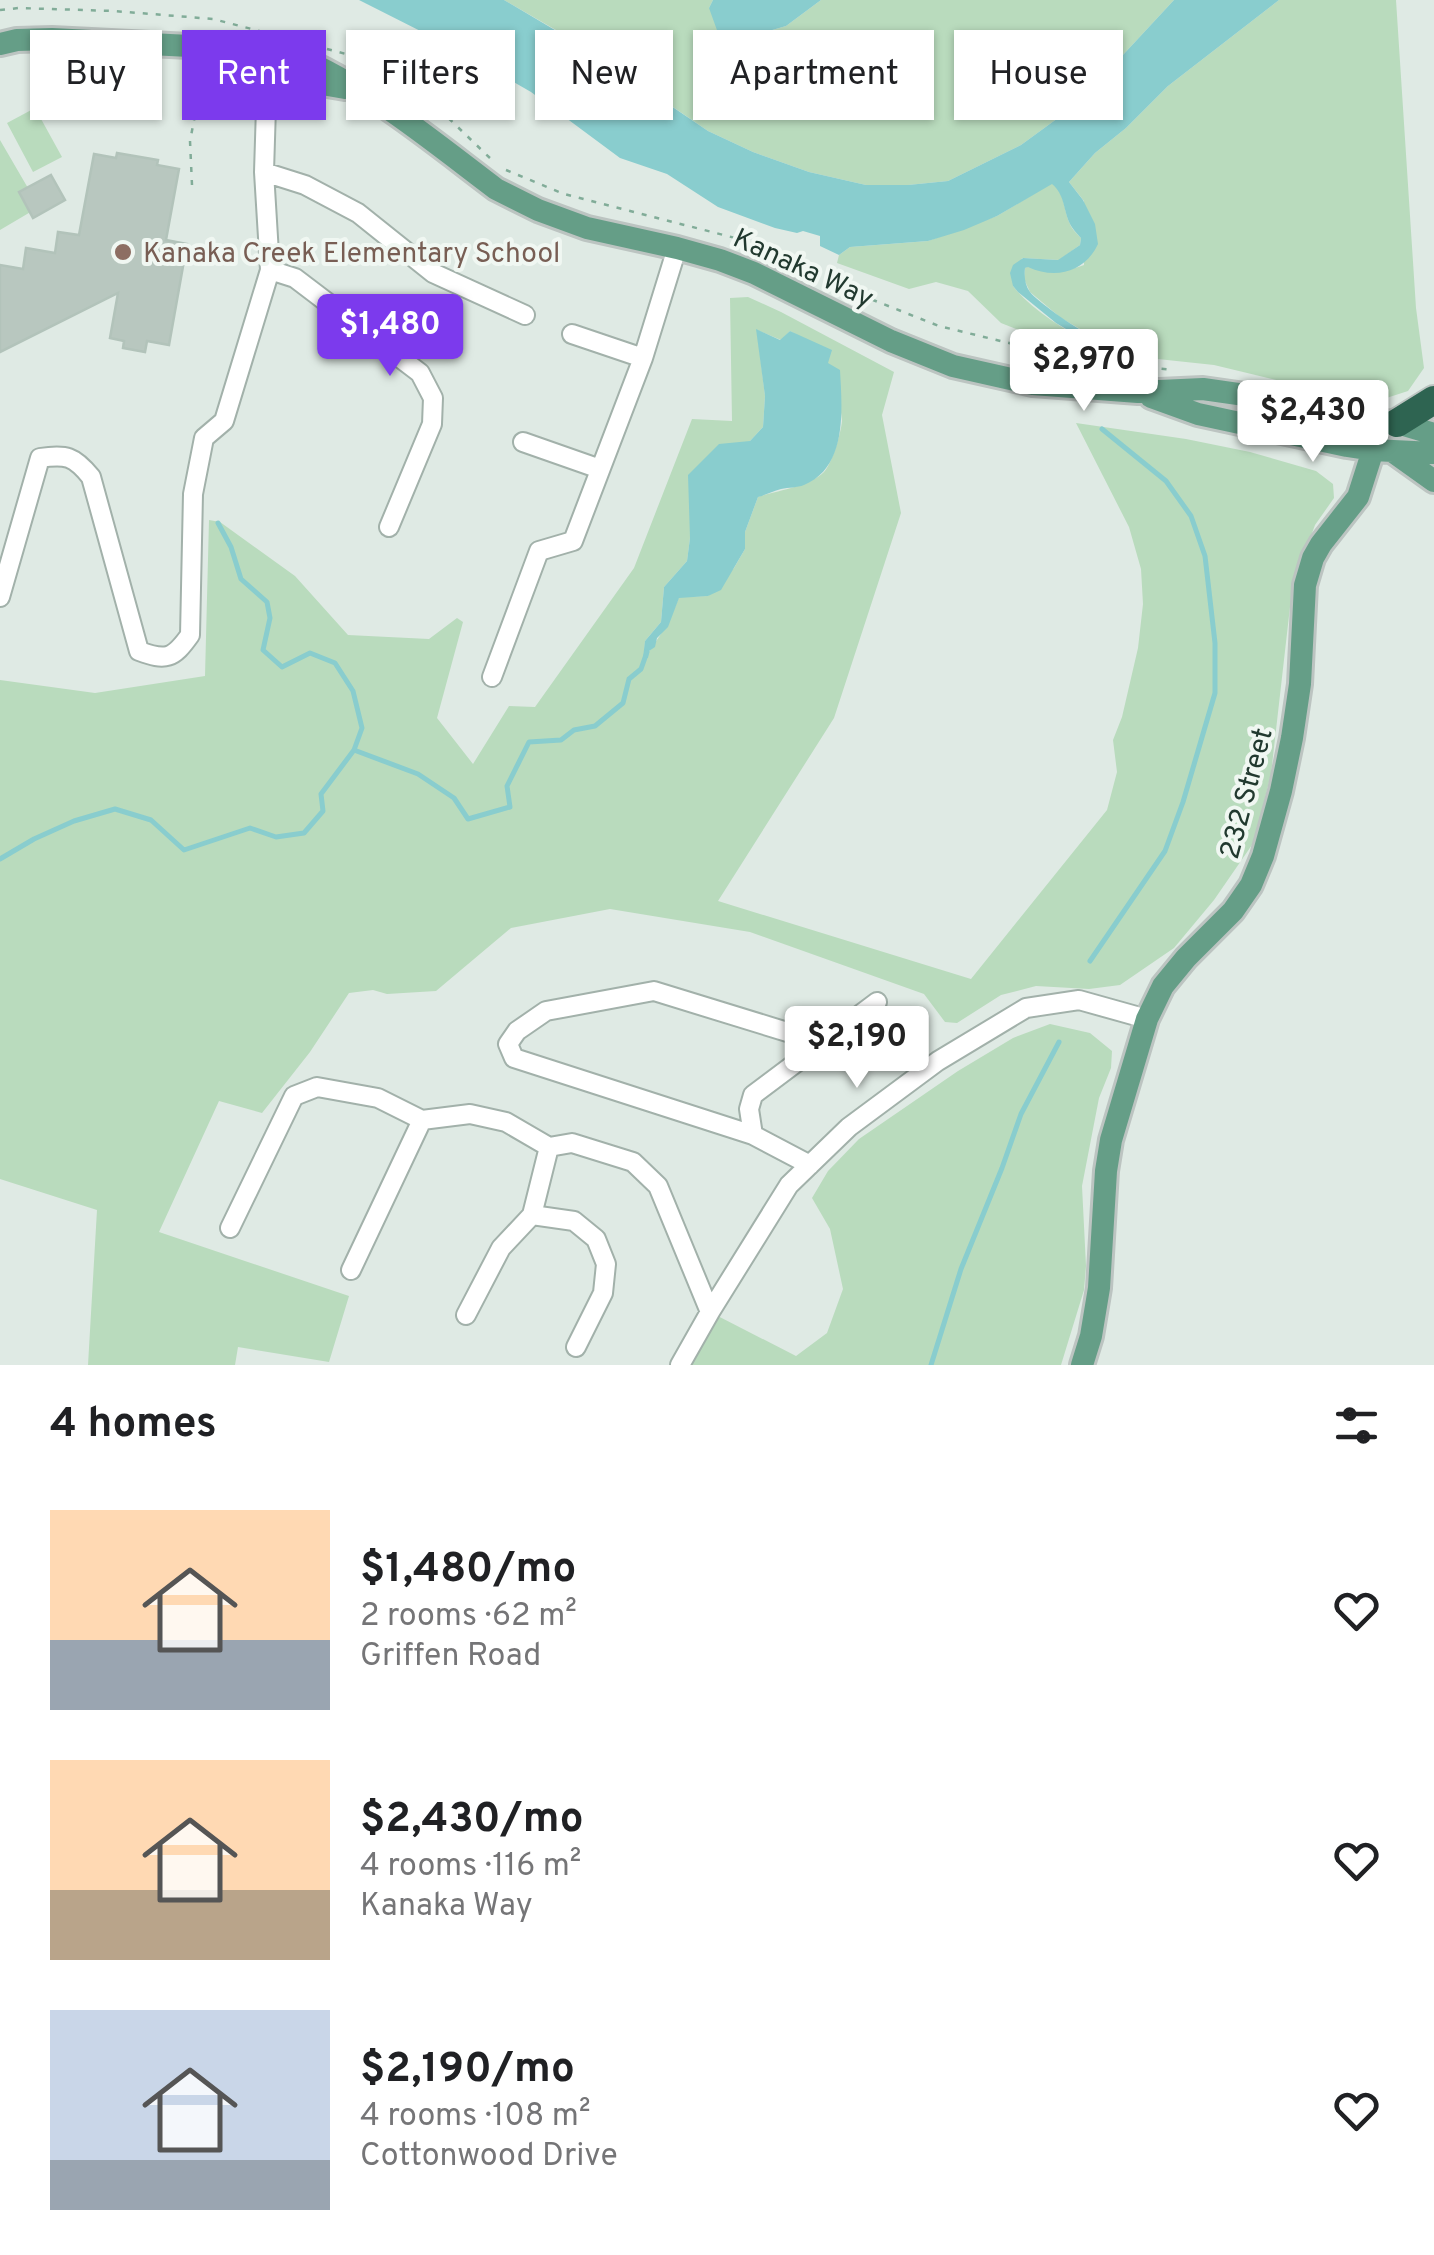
<!DOCTYPE html>
<html lang="en">
<head>
<meta charset="utf-8">
<style>
  :root { --surface:#fff; --page:#f2f2f2; --text:#202124; --muted:#757577; --accent:#7c3aed }
  body { margin:0; font-family:Overpass,sans-serif; background:var(--page); color:var(--text); height:100vh; display:flex; flex-direction:column; font-size:38px; white-space:nowrap }
  * { box-sizing:border-box; margin:0 }
  p { font-size:32px; color:var(--muted) }
  .icon { flex:none; width:55px; height:55px; fill:none; stroke:currentColor; stroke-width:2; stroke-linecap:round; stroke-linejoin:round }
  .map { position:relative; height:1365px; overflow:hidden }
  .drawer { display:flex; flex-direction:column; background:var(--surface); flex:1 }
  .drawer>* { flex:none }
  .hud { position:absolute; left:30px; top:30px; width:1375px; height:90px; display:flex; gap:20px }
  .price { position:absolute; translate:-50% -85px; padding:0 22px; border-radius:10px; background:#fff; color:#222; font-size:32px; line-height:65px; filter:drop-shadow(0 2px 5px #0008) }
  .price::after { content:''; position:absolute; left:50%; top:60px; width:30px; height:22px; margin-left:-15px; background:inherit; clip-path:polygon(0 0,100% 0,50% 100%) }
  .price.current { background:var(--accent); color:#fff }
  ul { padding:0; list-style:none }
  li { display:flex; align-items:center; gap:30px; height:250px; padding:0 50px }
  li span { display:grid; place-items:center; flex:none; width:280px; height:200px; border-radius:0px; color:#555 }
  li>.icon { margin-inline-start:auto }
  span .icon { width:120px; height:120px; fill:#fffc; stroke-width:1 }
  li b { font-size:42px }
  h2 { display:flex; justify-content:space-between; align-items:center; height:120px; padding:0 50px; font-size:42px }
  .tag { padding:0 35px; border-radius:0px; background:var(--surface); box-shadow:0 2px 8px #0004; font-size:35px; line-height:90px }
  .tag.current { background:var(--accent); color:#fff }
  .map>svg:first-child { display:block }
  .green { fill:#b9dbbd; fill-rule:evenodd }
  .water { fill:#89cdce }
  .lines { fill:none; stroke-linecap:round; stroke-linejoin:round }
  .stream { stroke:#89cdce; stroke-width:5 }
  .building { fill:#b8c7bf; stroke:#b2c3ba; stroke-width:2.5 }
  .minor-casing { stroke:#a2b1aa; stroke-width:22 }
  .major-casing { stroke:#bcc4c1; stroke-width:28 }
  .highway-casing { stroke:#bcc4c1; stroke-width:32 }
  .path { stroke:#81ac98; stroke-width:2.5; stroke-dasharray:5 8; stroke-linecap:butt }
  .minor { stroke:#fff; stroke-width:18 }
  .major { stroke:#659e87; stroke-width:22 }
  .highway { stroke:#2e6451; stroke-width:28 }
  .education-dot { fill:#8d6e63; stroke:#f0f7f2; stroke-width:4 }
  .labels { text-anchor:middle; stroke-width:8; stroke-linejoin:round; paint-order:stroke }
  .education-label { font-size:28px; fill:#785e54; stroke:#f0f7f2; text-anchor:start }
  .street-label { font-size:28px; fill:#21392f; stroke:#f0f7f2 }
</style>
</head>
<body>
<div class="map">
<svg width="1434" height="1365" viewBox="0 0 1434 1365">
  <rect width="100%" height="100%" fill="#dfeae4"/>
  <path class="green" d="M504 0H713L709 8 759 34 786 26 821 0H1174L1109 70 1069 110 1021 145 948 181 908 185H866L809 172 753 152 708 131 587 48Z
    M1279 0H1396L1416 308 1424 368 1408 391 1371 403 1214 365 1092 352 1031 335 1001 323 968 291 936 282 909 289 837 263 839 255 850 247 928 241 997 216 1052 183C1066 195 1063 209 1070 224 1071 228 1078 235 1081 238L1080 245 1059 260 1022 258 1013 286C1032 310 1064 329 1091 344L1103 341 1096 332 1087 333 1061 318 1030 292 1024 279 1025 268 1029 266C1048 276 1064 272 1084 265V201L1069 182 1095 153 1126 128 1168 86Z
    M50 77 110 78 109 114 67 113V99L46 106 40 92Z
    M35 108 62 157 33 172 7 123Z
    M0 140 39 207 0 230Z
    M748 297 781 312 894 372 882 415 901 513 834 718 718 901 971 979 1107 810 1117 772 1113 740 1122 717 1138 648 1143 604 1141 569 1129 527 1076 423 1186 439 1250 452 1316 471 1333 484 1334 498 1315 525 1297 574 1290 607 1271 774 1254 842 1214 900 1174 948 1120 985 1089 989 1036 986 1001 995 957 1023 945 1022 924 994 750 932 610 909 511 928 436 991 387 994 373 990 349 993 310 1052 262 1113 219 1101 159 1232 349 1296 329 1362 238 1347 235 1365H88L97 1210 0 1179V680L95 693 205 676 209 520 220 522 295 576 348 635 429 639 457 618 463 622 437 718 473 764 509 706 535 707 634 568 692 419 732 421 730 298ZM757 330 781 340 790 331C804 338 816 347 826 361 832 370 842 410 842 421 841 433 832 464 824 472 809 487 778 490 758 497L745 532V549L734 568 708 596 679 597C670 622 659 638 644 658L645 641 661 622 664 587 687 561 690 538 750 441 763 427 765 396Z
    M1050 1024 1090 1033 1112 1051 1111 1068 1099 1098 1082 1186 1086 1266 1084 1290 1061 1365H680L710 1312 796 1356 827 1333 843 1289 830 1229 812 1198 828 1171 859 1139 958 1071 1013 1038Z"/>
  <path class="water" d="M359 0H504L587 49 708 131 753 152 809 172 866 185H908L948 181 1021 145 1069 110 1109 70 1174 0H1279L1168 86 1126 128 1095 153 1069 182 1083 200 1095 224 1098 244C1085 272 1056 280 1028 267L1025 268C1024 277 1025 285 1030 292 1037 301 1075 328 1085 332 1091 333 1096 333 1102 335L1103 341 1091 344 1056 323 1018 292 1013 286 1010 273 1013 265 1023 258 1058 260 1080 245 1081 238C1078 235 1072 228 1070 224 1063 209 1065 195 1052 184L997 216 964 230 928 241 850 247 839 255 820 246V236L803 231 797 233 775 228 718 207 667 174 620 158 531 92 458 50Z
    M713 0H821L786 26 759 34 748 47 729 46 718 33 709 8Z
    M756 329 780 340 790 331 832 350 828 363 840 370C842 408 848 467 804 485 797 488 789 487 781 489 773 491 766 495 758 497L745 532V549L721 590 708 596 679 598 668 627 657 638 655 647 649 651 648 658H643L645 641 661 622 664 587 687 561 690 538 688 475 719 444 750 441 763 427 765 396Z"/>
  <g class="lines">
    <path class="stream" d="M218 523 231 547 241 579 267 602 270 618 263 650 282 667 310 653 335 663 353 691 362 728 354 750
      M0 859 34 839 74 821 115 809 151 820 184 850 250 828 276 837 304 833 323 811 321 794 354 750 418 774 454 798 468 819 510 807 507 786 529 742 561 740 574 730 595 726 623 703 629 679 641 669 647 652
      M1090 961 1165 851 1183 802 1215 693V643L1205 556 1191 516 1166 481 1102 429
      M931 1365 961 1269 1002 1168 1021 1114 1059 1042"/>
  </g>
  <path class="building" d="M117 153 158 160 157 165 179 169 166 240 187 244 169 345 147 341 145 352 123 348 124 341 110 338 118 293 0 352V265L23 269 26 248 55 253 58 232 79 235 94 154 116 158Z
    M51 175 65 200 33 218 19 192Z"/>
  <g class="lines">
    <g class="minor-casing">
      <path id="minor" d="M264 172 305 185 358 213 433 273 525 315
        M270 270 295 278 420 373 433 398 432 424 389 527
        M572 334 643 358
        M523 442 600 469
        M0 597 40 458C66 454 74 456 91 477L139 651C166 661 173 659 190 635L193 494 204 438 224 421 270 270 264 172 267 75
        M492 677 539 551 573 541 643 358 677 248
        M753 1135 749 1109 753 1095 877 1002
        M810 1165 753 1135 514 1058 508 1044 517 1031 546 1011 654 991 823 1043
        M532 1215 574 1221 596 1239 606 1264 603 1293 576 1347
        M230 1228 294 1096 317 1087 378 1098 422 1120 470 1114 506 1122 549 1147 572 1143 633 1162 658 1186 710 1312
        M351 1270 422 1120
        M466 1315 501 1248 532 1215 549 1147
        M680 1365 710 1312 789 1185 849 1127 938 1061 1026 1008 1079 1000 1147 1019"/>
    </g>
    <g class="major-casing">
      <path id="major" d="M0 44 17 40 52 39 209 47 245 61 278 84 316 83 345 88
        M293 55C368 87 431 140 496 189L538 210 587 228 677 248 720 260 754 273 891 341 953 366 1033 384 1138 392 1203 389 1259 397 1371 421 1397 423 1434 434
        M267 75V59C279 46 296 50 299 68
        M1151 397 1198 414 1347 446 1373 450 1434 453
        M1392 451 1434 481
        M1082 1365 1091 1336 1099 1288 1106 1171 1111 1140 1147 1019 1163 986 1186 958 1233 911 1251 885 1263 856 1281 791 1292 738 1300 684 1305 585 1313 558 1321 544 1358 497 1373 450"/>
    </g>
    <g class="highway-casing">
      <path id="highway" d="M1397 423 1434 400"/>
    </g>
    <path class="path" d="M0 10 19 8 114 11 213 19 271 34
      M327 49 361 58 414 85 491 159
      M506 170 564 194 743 240 782 255 873 300 939 326 1087 362 1174 370
      M192 185 190 141 204 69"/>
    <use href="#minor" class="minor"/>
    <use href="#major" class="major"/>
    <use href="#highway" class="highway"/>
  </g>
  <circle class="education-dot" cx="123" cy="252" r="10"/>
  <g class="labels">
    <g class="education-label">
      <text x="143" y="262">Kanaka Creek Elementary School</text>
    </g>
    <g class="street-label">
      <text transform="translate(804 267) rotate(25)" y="10">Kanaka Way</text>
      <text transform="translate(1245 793) rotate(-75)" y="10">232 Street</text>
    </g>
  </g>
</svg>
<b class="price current" style="left:390px;top:379px">$1,480</b>
<b class="price" style="left:1084px;top:414px">$2,970</b>
<b class="price" style="left:1313px;top:465px">$2,430</b>
<b class="price" style="left:857px;top:1091px">$2,190</b>
<div class="hud">
<a class="tag">Buy</a>
<a class="tag current">Rent</a>
<a class="tag">Filters</a>
<a class="tag">New</a>
<a class="tag">Apartment</a>
<a class="tag">House</a>
</div>
</div>
<section class="drawer">
<h2>4 homes<svg class="icon" aria-label="filters" viewBox="0 0 24 24"><path d="M4 7h16M4 17h16"/><circle cx="9" cy="7" r="2"/><circle cx="15" cy="17" r="2"/></svg></h2>
<ul>
<li><span style="background:linear-gradient(#ffd9b3 65%,#9aa5b1 0)"><svg class="icon" aria-label="home" viewBox="0 0 24 24"><path d="M3 11l9-7 9 7M6 9v11h12V9"/></svg></span><div><b>$1,480/mo</b><p>2 rooms · 62 m²</p><p>Griffen Road</p></div><svg class="icon" aria-label="heart" viewBox="0 0 24 24"><path d="M12 20l-8-8c-3-5 5-10 8-4 3-6 11-1 8 4z"/></svg></li>
<li><span style="background:linear-gradient(#ffd9b3 65%,#b9a48a 0)"><svg class="icon" aria-label="home" viewBox="0 0 24 24"><path d="M3 11l9-7 9 7M6 9v11h12V9"/></svg></span><div><b>$2,430/mo</b><p>4 rooms · 116 m²</p><p>Kanaka Way</p></div><svg class="icon" aria-label="heart" viewBox="0 0 24 24"><path d="M12 20l-8-8c-3-5 5-10 8-4 3-6 11-1 8 4z"/></svg></li>
<li><span style="background:linear-gradient(#c9d6e8 75%,#9aa5b1 0)"><svg class="icon" aria-label="home" viewBox="0 0 24 24"><path d="M3 11l9-7 9 7M6 9v11h12V9"/></svg></span><div><b>$2,190/mo</b><p>4 rooms · 108 m²</p><p>Cottonwood Drive</p></div><svg class="icon" aria-label="heart" viewBox="0 0 24 24"><path d="M12 20l-8-8c-3-5 5-10 8-4 3-6 11-1 8 4z"/></svg></li>
</ul>
</section>
</body>
</html>
